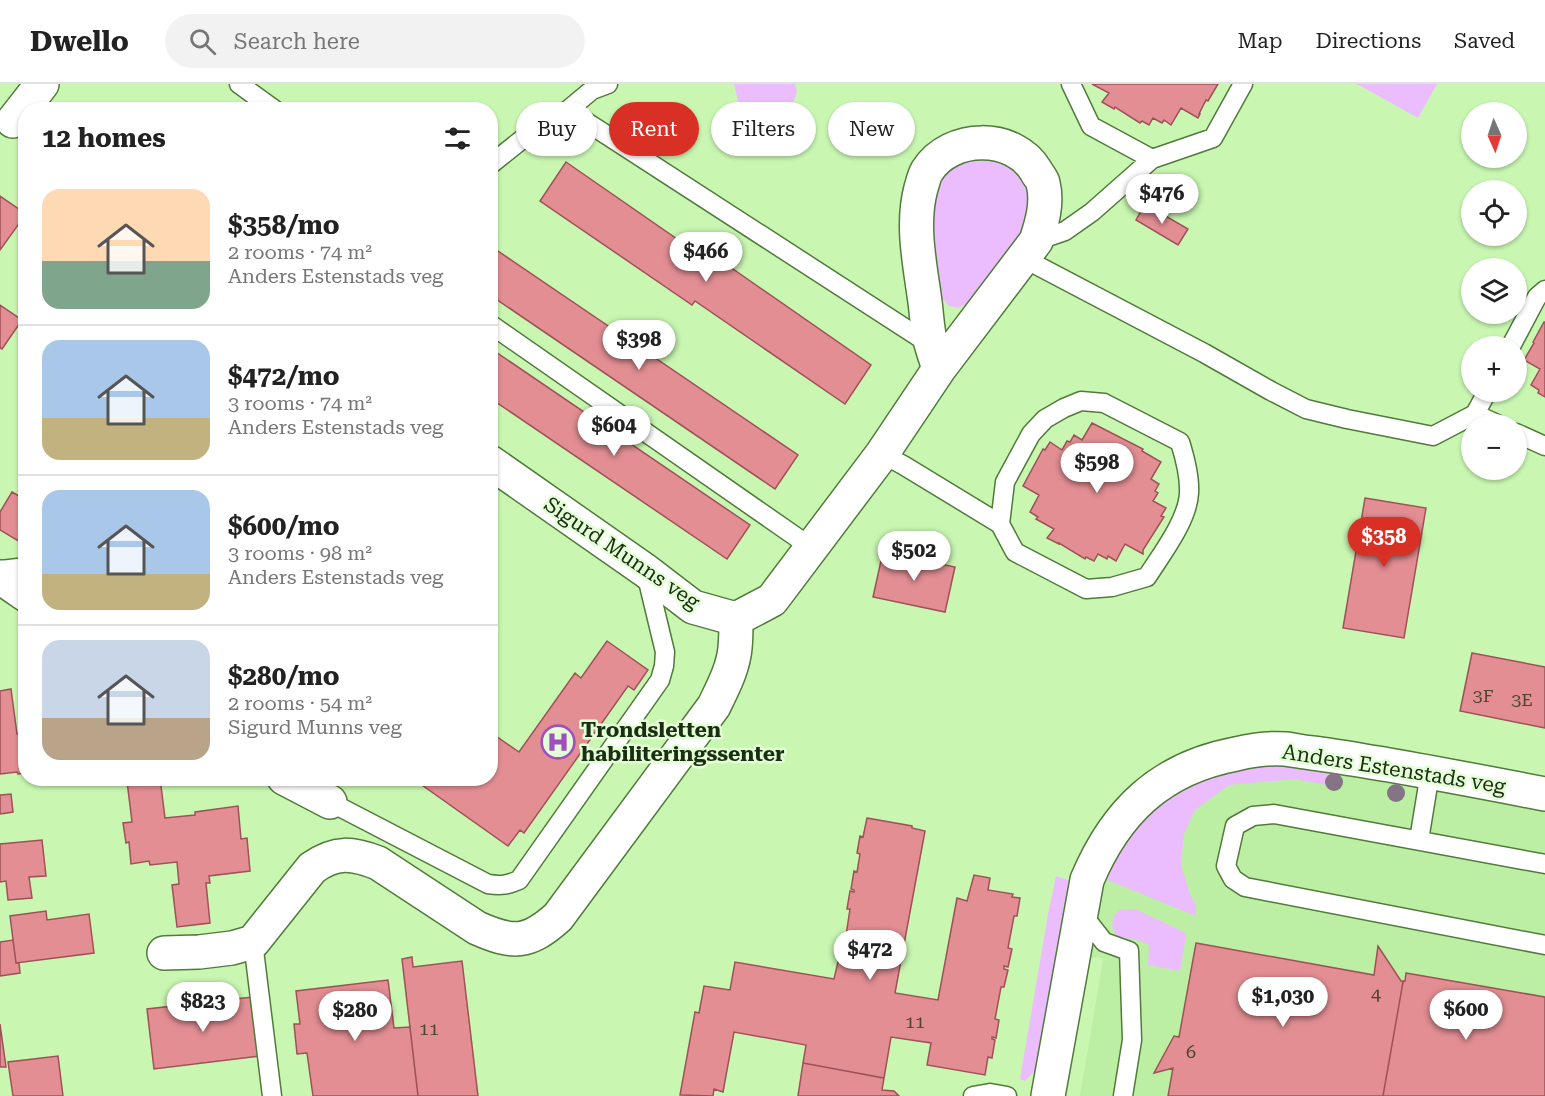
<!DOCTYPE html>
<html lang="en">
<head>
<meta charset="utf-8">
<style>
  :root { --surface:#fff; --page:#f2f2f2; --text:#222; --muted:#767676; --line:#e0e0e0; --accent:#d93025 }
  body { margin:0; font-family:"Roboto Serif",serif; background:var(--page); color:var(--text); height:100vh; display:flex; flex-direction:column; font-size:22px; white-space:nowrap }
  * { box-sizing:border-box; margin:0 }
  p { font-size:20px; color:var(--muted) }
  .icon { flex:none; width:33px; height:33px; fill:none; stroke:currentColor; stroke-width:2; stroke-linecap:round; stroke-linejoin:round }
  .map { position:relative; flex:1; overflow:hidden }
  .sheet { position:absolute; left:18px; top:18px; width:480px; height:684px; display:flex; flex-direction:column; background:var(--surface); border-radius:24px; box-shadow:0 2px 4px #0004 }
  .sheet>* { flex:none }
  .top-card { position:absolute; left:516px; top:18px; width:570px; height:54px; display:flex; gap:12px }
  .needle { width:39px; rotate:177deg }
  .fabs { position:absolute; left:1461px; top:18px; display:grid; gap:12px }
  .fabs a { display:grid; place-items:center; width:66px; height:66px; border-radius:50%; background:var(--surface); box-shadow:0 2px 4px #0004; font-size:30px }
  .price { position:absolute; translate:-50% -51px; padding:0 14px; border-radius:21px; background:#fff; color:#222; font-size:20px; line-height:39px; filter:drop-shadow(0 2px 3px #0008) }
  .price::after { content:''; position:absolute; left:50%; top:36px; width:18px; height:14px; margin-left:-9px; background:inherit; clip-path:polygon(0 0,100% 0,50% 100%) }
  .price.current { background:var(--accent); color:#fff }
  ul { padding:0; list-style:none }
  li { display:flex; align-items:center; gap:18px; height:150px; padding:0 24px }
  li+li { border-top:2px solid var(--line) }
  li span { display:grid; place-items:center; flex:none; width:168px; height:120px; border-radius:18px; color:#555 }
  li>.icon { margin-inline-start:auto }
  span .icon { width:72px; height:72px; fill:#fffc; stroke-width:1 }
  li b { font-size:26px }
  h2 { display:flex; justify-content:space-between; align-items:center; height:72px; padding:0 24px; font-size:26px }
  .chip { padding:0 21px; border-radius:27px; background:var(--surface); box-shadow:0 2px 4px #0004; font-size:21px; line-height:54px }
  .chip.current { background:var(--accent); color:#fff }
  header { display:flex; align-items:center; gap:36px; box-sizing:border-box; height:84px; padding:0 30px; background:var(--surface); border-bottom:2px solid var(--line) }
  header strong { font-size:28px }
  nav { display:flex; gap:33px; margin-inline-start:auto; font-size:21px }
  .search { width:420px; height:54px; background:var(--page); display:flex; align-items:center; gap:15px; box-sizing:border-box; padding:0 21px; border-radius:33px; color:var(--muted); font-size:22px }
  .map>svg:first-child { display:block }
  .built { fill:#bcefa3 }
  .green { fill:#ebbdff }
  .building { fill:#e28e93; stroke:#9e5158; stroke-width:1.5 }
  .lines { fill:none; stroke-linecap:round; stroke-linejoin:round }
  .lane-casing { stroke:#517a3b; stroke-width:21 }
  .street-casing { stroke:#517a3b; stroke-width:36 }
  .lane { stroke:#fff; stroke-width:18 }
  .street { stroke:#fff; stroke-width:33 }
  .tree { fill:#857486 }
  .labels { text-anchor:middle; stroke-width:5; stroke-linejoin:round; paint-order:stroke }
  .number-label { font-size:18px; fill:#4d4532 }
  .street-label { font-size:21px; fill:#1b2d12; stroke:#e3ffd5 }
  .poi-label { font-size:21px; font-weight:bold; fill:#1b2d12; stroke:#e3ffd5; text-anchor:start }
</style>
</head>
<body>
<header>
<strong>Dwello</strong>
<div class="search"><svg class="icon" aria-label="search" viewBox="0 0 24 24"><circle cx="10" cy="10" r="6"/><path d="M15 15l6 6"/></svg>Search here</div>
<nav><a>Map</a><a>Directions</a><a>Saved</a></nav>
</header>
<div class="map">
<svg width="1545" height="1012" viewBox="0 0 1545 1012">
  <rect width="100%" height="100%" fill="#c9f7b2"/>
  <path class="built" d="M1275 680 1545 726V1012H1080L1101 888 1103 874 1088 873 1105 795 1140 734Z"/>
  <path class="green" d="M734 0H795L797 8 789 31 760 38 739 21Z
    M1357 0H1437L1418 34Z
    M976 74 997 75 1009 82 1025 100 1029 116 1026 139 1013 161 970 217 959 224 949 222 941 213 937 191 933 121 937 104 945 89 959 80Z
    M1241 680H1275L1340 691 1338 703 1295 695 1229 701 1195 726 1184 750 1181 781 1190 810 1196 821V832L1105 795 1112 773 1140 734 1166 710Z
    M1056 792 1071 797 1036 986 1025 997 1020 995 1048 830Z
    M1121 825H1135L1184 848 1186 852 1180 887 1148 881 1149 861 1141 857 1116 852 1112 841 1114 831Z"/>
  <path class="building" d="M1092 0H1218L1208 17 1206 16 1199 30H1200L1198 34 1181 24 1171 41 1164 36 1162 39 1153 34 1149 41 1142 37 1140 39 1115 23 1114 25 1102 18 1109 9Z
    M566 78 716 182 720 176 871 281 845 320 695 217 692 221 540 117Z
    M0 112 26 130 0 166Z
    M1145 120 1188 145 1178 161 1136 136Z
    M492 163 798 371 775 405 490 211Z
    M0 221 22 236 2 265 0 264Z
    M1544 238H1545V313L1538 309 1539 306 1531 301 1540 285 1524 276 1534 259 1533 258Z
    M490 264 750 441 727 475 490 314Z
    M1092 339 1143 365 1142 367 1161 378 1151 395 1159 400 1155 407 1158 409 1153 417 1166 424 1161 432 1164 433 1143 466V470L1125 460 1116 477 1108 472 1107 475 1098 470 1094 477 1086 473 1085 475 1059 459V460L1047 454 1054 445 1036 435 1038 433 1030 428 1039 411 1023 402 1043 365 1045 366 1050 358 1062 366 1067 357 1070 358 1074 351 1082 356Z
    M12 408 26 416 25 461 0 446V428Z
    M1365 414 1426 424 1404 554 1343 544Z
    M883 468 955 483 945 528 873 513Z
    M607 557 648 586 634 606 628 602 524 749 520 746 508 762 412 694H490V648L519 668 575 589 581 594Z
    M1472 569 1545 583V644L1460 627Z
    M11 605 17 650 26 649V689L18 690 17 688 0 690V607Z
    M145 694H160L165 734 195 731V728L238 722 241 755 247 754 250 787 209 792 210 799H206L210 839 177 843 172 801 179 800 177 778 150 781 149 777 131 780 129 758 126 759 123 739 132 738 127 697Z
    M11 710 13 728 0 730V711Z
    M867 734 912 742V744L925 747 895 909 938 916 957 814 967 817 974 791 990 794 988 806 1013 810 1012 813 1020 814 1017 832H1014L1008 864 1012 865 1008 883 1004 882V885L1008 886 1004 903H1001L995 935 999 936 996 954 992 953V955L995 956 992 974 988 973 985 991 927 981 931 959 891 953 884 994 803 979 806 961 734 948 723 1008 714 1005 713 1012 680 1011 695 928 699 929 704 902 730 906 735 878 834 895 838 878H841L842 876H838L841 858H845L850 825H847L850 807 854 808V806L851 805 854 787 857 788 860 770 857 769 860 752 863 753Z
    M42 756 46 792 29 793 32 814 8 816 6 797 0 798V760Z
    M46 827 47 836 89 830 94 869 16 879 10 832Z
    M13 856 16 879H19L20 889 0 892V858Z
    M1196 859 1374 891 1378 862 1401 897H1405L1403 898 1383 1012H1168L1173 984 1154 989 1174 952 1179 953Z
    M412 873 413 883 462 877 478 1012H418L402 875Z
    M1406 889 1545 913V1012H1383L1403 898 1405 897Z
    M388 896 394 944 410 943 418 1012H313L307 969 297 970 294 940H300L296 907Z
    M252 913 260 972 154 985 147 925Z
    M0 940 6 983H0Z
    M58 972 63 1012H13L8 978Z
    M803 979 884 994 882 1006 894 1007 899 1012H798Z"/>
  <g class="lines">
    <g class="lane-casing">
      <path id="lane" d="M239 0 275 26
        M1071 0 1091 42 1152 75
        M568 26 931 261
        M490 81 540 41 568 26 592 6 608 0
        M1036 157 1065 147 1092 128 1152 75 1213 54 1243 0
        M1023 174 1204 269 1271 307 1306 325 1347 335 1433 352 1475 330
        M490 240 812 464
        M1511 262 1537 213 1545 206
        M1487 308 1475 330 1497 340
        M1516 349 1545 362
        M882 370 903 381 1000 440 1015 468 1086 505 1112 503 1147 493C1161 471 1188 436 1189 409 1190 392 1185 374 1180 358L1104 319 1081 317 1064 324 1045 335 1031 350 1005 398 1000 440
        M0 486 26 483
        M330 718 488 800C501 802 508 801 519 796L660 596 664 582 665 568 646 489
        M1419 756 1430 689
        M1545 780 1274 730 1253 732 1235 742 1226 782 1233 795 1245 803 1545 861
        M1082 830 1104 858 1129 867 1132 956 1123 1012
        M253 858 272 1012
        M973 1012 990 1009 1007 1012"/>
    </g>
    <g class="street-casing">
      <path id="street" d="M13 37 42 0
        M490 378 646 487 693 523 736 535
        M0 493 26 511
        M736 535 772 516 882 370 939 285 1036 157C1042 139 1048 119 1043 99 1042 95 1038 91 1036 87 1014 49 950 50 927 87 924 92 923 98 921 104 911 141 920 180 925 218 927 232 927 249 932 263 934 270 937 278 939 285
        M284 694 330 718
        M164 869 199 868 232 864 253 858 312 784C336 767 352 769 378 779L477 844C513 860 528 860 558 833L714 622C723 603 733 585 735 564 736 554 736 544 736 535
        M1048 1012 1087 796C1116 727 1161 684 1236 670 1252 666 1269 664 1285 665 1294 666 1303 668 1312 669 1338 672 1363 677 1389 681 1441 690 1493 700 1545 710"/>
    </g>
    <use href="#lane" class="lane"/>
    <use href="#street" class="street"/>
  </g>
  <g class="tree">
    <circle cx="1334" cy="698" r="9"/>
    <circle cx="1396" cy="709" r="9"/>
  </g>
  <defs>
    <g id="hospital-ring" transform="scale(1.725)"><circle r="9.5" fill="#e3ffd5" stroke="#a04fbf" stroke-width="1.5"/><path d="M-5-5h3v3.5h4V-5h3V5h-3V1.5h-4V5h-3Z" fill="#a04fbf"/></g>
  </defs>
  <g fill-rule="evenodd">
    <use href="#hospital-ring" x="558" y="658"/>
  </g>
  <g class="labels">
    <g class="number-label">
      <text x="1483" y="618">3F</text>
      <text x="1522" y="622">3E</text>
      <text x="1376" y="916">4</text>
      <text x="915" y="944">11</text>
      <text x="429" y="951">11</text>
      <text x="1191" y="974">6</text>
    </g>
    <g class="street-label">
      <text transform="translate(622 469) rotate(34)" y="7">Sigurd Munns veg</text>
      <text transform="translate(1394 685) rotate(9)" y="7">Anders Estenstads veg</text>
    </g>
    <g class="poi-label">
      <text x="581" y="653">Trondsletten<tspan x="581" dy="24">habiliteringssenter</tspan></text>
    </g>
  </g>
</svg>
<div class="fabs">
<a><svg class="needle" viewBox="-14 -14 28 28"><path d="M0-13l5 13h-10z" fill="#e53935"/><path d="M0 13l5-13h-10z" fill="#767676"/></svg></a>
<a><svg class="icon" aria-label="locate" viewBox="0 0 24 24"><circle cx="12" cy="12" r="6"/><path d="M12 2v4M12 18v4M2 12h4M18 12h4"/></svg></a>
<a><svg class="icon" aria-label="layers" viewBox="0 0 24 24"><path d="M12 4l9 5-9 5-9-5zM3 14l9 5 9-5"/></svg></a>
<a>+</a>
<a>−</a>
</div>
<b class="price" style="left:1162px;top:141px">$476</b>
<b class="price" style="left:706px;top:199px">$466</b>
<b class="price" style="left:639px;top:287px">$398</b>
<b class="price" style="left:614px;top:373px">$604</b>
<b class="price" style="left:1097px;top:410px">$598</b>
<b class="price current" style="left:1384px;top:484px">$358</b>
<b class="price" style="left:914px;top:498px">$502</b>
<b class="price" style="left:870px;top:897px">$472</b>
<b class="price" style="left:1283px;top:944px">$1,030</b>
<b class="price" style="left:203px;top:949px">$823</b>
<b class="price" style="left:1466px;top:957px">$600</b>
<b class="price" style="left:355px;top:958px">$280</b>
<div class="top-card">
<a class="chip">Buy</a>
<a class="chip current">Rent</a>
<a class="chip">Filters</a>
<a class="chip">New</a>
</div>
<section class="sheet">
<h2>12 homes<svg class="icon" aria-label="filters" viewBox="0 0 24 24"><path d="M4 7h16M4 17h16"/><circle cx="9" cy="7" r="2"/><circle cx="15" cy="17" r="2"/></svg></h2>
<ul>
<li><span style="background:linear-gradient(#ffd9b3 60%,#7fa58c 0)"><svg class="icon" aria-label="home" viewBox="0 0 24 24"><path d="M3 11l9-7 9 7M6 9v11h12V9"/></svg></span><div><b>$358/mo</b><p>2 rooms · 74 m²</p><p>Anders Estenstads veg</p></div></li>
<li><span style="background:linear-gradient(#a9c7e8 65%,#c2b280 0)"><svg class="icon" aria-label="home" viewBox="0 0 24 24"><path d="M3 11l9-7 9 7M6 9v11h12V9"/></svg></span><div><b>$472/mo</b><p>3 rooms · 74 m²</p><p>Anders Estenstads veg</p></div></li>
<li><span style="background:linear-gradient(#a9c7e8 70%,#c2b280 0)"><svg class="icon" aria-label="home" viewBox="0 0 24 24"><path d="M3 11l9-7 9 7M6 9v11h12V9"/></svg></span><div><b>$600/mo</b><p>3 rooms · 98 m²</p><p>Anders Estenstads veg</p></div></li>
<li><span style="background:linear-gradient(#c9d6e8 65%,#b9a48a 0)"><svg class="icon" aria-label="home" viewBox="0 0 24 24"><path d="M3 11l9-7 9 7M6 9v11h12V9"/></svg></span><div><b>$280/mo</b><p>2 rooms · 54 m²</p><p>Sigurd Munns veg</p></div></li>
</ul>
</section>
</div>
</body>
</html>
